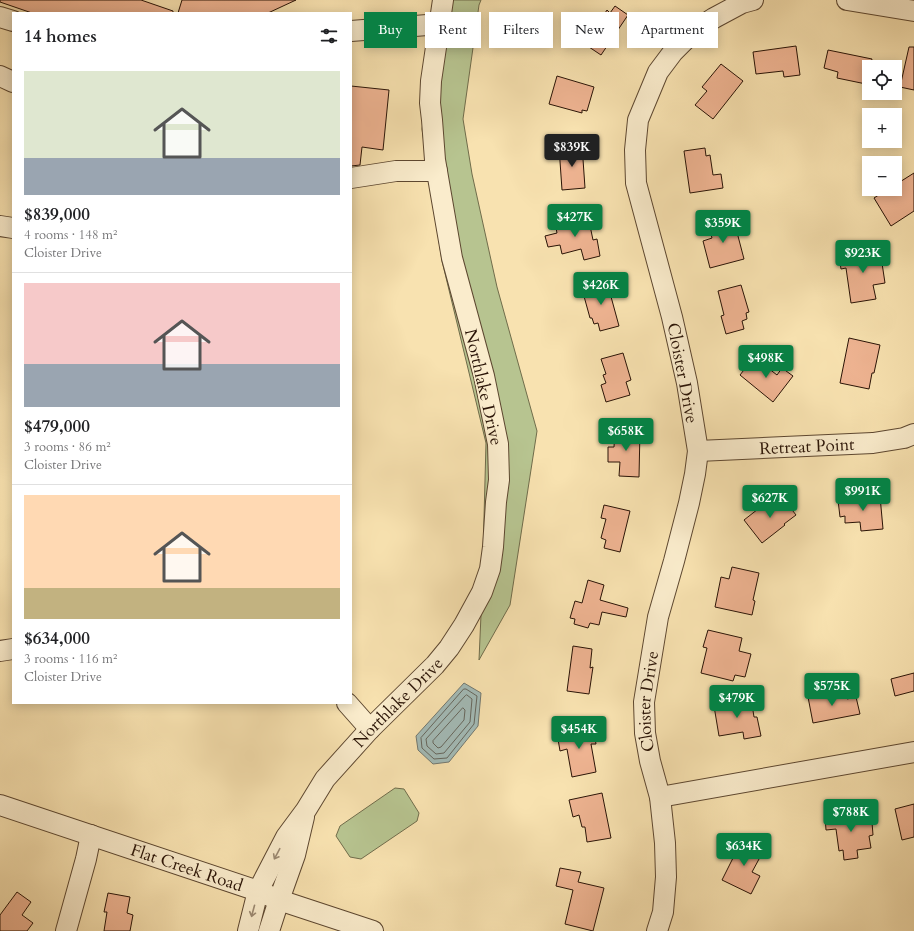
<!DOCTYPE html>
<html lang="en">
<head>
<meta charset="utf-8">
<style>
  :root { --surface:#fff; --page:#f2f2f2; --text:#202124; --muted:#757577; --line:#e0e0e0; --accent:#0b8043 }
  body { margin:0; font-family:Cardo,serif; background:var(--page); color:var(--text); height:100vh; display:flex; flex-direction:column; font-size:15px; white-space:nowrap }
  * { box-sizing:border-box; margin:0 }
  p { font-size:13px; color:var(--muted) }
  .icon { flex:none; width:22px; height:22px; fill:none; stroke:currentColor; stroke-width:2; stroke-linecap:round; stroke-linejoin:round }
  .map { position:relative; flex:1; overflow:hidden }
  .details { position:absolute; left:12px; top:12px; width:340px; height:692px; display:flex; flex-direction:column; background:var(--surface); border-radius:0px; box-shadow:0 2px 10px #0003 }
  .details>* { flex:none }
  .top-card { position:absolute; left:364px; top:12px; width:380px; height:36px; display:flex; gap:8px }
  .controls { position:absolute; left:862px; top:60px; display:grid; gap:8px }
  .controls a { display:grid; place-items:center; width:40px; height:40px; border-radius:0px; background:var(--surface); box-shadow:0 2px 10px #0003; font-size:20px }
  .price { position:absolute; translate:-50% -34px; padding:0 9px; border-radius:4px; background:var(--accent); color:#fff; font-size:13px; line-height:26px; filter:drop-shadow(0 1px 2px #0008) }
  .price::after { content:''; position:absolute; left:50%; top:24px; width:12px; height:9px; margin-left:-6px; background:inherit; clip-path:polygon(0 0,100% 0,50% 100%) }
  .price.selected { background:#222; color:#fff }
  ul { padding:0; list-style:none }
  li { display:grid; align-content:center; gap:8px; height:212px; padding:0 12px }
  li+li { border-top:1px solid var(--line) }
  li span { display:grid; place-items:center; height:124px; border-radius:0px; color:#555 }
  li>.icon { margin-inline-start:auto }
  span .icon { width:72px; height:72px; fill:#fffc; stroke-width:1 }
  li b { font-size:17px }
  h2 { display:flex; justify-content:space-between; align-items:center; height:48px; padding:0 12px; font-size:17px }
  .chip { padding:0 14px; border-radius:0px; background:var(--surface); box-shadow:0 2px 10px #0003; font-size:14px; line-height:36px }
  .chip.selected { background:var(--accent); color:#fff }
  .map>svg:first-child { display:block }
  .green { fill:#b7c490; stroke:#706c4b }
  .water { fill:#a3bbb7; stroke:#727870 }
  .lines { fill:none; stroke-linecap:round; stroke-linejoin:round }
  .shore { stroke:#66675e; stroke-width:1 }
  .building { fill:#efb492; stroke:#291306 }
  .minor-casing { stroke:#5d4730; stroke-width:22 }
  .minor { stroke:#faeccc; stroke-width:20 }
  .oneway { stroke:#9c8a73 }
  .labels { text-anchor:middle; stroke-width:3; stroke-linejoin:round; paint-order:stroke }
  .street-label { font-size:17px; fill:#291306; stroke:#faeccc }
</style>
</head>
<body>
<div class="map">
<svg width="914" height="931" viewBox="0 0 914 931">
  <rect width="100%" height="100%" fill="#f8e2b0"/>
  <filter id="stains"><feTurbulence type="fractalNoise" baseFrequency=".005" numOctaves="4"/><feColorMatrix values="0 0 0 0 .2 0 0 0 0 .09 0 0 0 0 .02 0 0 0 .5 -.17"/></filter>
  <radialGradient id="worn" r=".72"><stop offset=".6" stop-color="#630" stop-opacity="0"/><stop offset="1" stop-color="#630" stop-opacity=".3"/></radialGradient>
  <path class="green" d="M443 0H481L479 5 463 119 472 174 497 287 537 431 510 605 479 660 482 592 486 443 442 261 422 129Z
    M395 788 404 789 419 813 417 821 361 859 350 857 336 836 340 826Z"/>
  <path class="water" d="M464 683 481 693 478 726 449 762 433 764 418 750 416 736Z"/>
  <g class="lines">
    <path class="shore" d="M464 689H466L477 696 474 724 447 758 434 759 422 748 421 738Z
      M467 695 472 699 470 722 444 753 436 754 427 746 426 739 465 696Z
      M463 708 465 710 464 720 441 747 438 748 433 743V741Z"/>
  </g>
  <path class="building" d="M0 0H141L173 11V13H32L0 2Z
    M182 0H296L268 13H178Z
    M615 6 628 15 601 55 577 39 581 33 574 28 584 14 596 22 601 15 603 16 607 10 610 13Z
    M796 46 800 75 784 77 783 71 756 74 753 52Z
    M909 47H914V90L900 87Z
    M828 50 872 59 866 84 837 78 838 72 824 68Z
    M721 64 743 81 713 119 695 105 707 91 702 87Z
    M557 76 594 87 587 111 582 110V113L549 104Z
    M351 86 389 90 383 150 362 147 360 165 351 166Z
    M582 145 585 188 562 190 559 147Z
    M705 148 706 156 710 155 713 175 721 174 723 188 690 193 684 151Z
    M914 173V211L891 226 874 198 888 189H895V185Z
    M588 216 593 240 597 239 600 256 584 260 581 249 562 254 560 245 548 247 545 236 557 233 555 223Z
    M733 217 744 259 710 268 703 241 712 238 708 224Z
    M880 250 885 283 873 285 876 299 851 303 846 268 841 269 839 256Z
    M607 282 619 326 600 331 598 323 594 324 592 318H590L582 289Z
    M741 285 749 312 746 313 747 319 742 321 744 329 726 334 721 316 724 315 718 291Z
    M849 338 880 345 874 373H872L869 389 840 383Z
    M623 353 631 380 626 382 630 395 606 402 601 385 606 383 603 375 606 374 601 359Z
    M754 357 777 375 782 368 793 376 773 402 740 375Z
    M615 430H640L639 477 619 476 620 462H608V447H614Z
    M880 496 883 529 861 531 860 522 845 523V516L840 517 838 500Z
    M783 498 796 515 784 524 785 525 762 543 744 520 767 502 772 507Z
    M604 505 630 511 620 552 604 548 606 540 601 538 606 519 601 518Z
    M732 567 759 573 753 600 755 601 752 615 715 607 721 577 729 579Z
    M588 580 604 585 600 600 628 608 626 617 602 612 599 625 590 623 588 628 574 624 575 619 570 618 575 601 582 603Z
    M708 630 742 638 739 651 751 654 745 677 735 675 733 681 701 673 707 648 703 647Z
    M573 646 592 649 590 668 593 667 589 694 567 691Z
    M914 673V691L895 696 891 679Z
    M840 691V696L846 695 847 699 856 697 860 714 813 723 808 697Z
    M751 698 754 717H757L761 736 744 739 743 732 719 736 714 706Z
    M593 727 596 744H591L596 772 572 777 567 749 560 751 557 733Z
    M602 793 611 838 587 842 585 827H582L579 815 573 817 569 800Z
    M914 804V837L902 840 895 809Z
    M864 811 866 823 872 822 873 835 869 836 871 848 857 850 858 858 844 860 843 850 839 851 836 829 826 830 825 816Z
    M743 838 765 848 752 872 760 876 751 894 722 880Z
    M560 868 581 872 578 882 604 888 593 931 565 924 573 890 556 886Z
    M17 892 31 902 22 915 33 923 27 931H0V915Z
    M108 893 130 897 127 913 133 915 130 931H104L107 912H104Z"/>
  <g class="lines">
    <g class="minor-casing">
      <g id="minor">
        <path d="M847 0 914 11"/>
        <path d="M0 17 13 21"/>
        <path d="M351 31 440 24"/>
        <path d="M0 76 13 82"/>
        <path d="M351 178 396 171H437"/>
        <path d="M0 226 13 228"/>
        <path id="s1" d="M698 451 873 443 904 438 914 434"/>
        <path d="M0 651 13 649"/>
        <path d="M347 703 370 729"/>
        <path d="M660 797 914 752"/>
        <path id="s2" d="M0 805 258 891 279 900 373 931"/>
        <path d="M66 931 86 859 91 835"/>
        <path id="s3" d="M248 931 258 891 286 837 306 810 325 779 370 729 435 665 449 648 464 625 482 592 490 569 493 547 496 502 499 480 498 444 484 376 452 258 435 160 432 120 430 103 431 81 443 0"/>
        <path d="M269 931 279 900 295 855 304 817"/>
        <path id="s4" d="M657 931 663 912 666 877 665 843 660 797 650 761 645 733 644 702 658 617 674 561 689 503 695 474 698 451 687 383 672 317 636 183 635 150 638 120 658 72 673 52 694 31 714 18 742 3 753 0"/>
      </g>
    </g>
    <use href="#minor" class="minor"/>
  </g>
  <defs><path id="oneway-shaft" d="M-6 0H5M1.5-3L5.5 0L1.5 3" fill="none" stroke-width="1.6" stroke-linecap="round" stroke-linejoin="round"/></defs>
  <g class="oneway">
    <use href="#oneway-shaft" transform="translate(277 854) rotate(118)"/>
    <use href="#oneway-shaft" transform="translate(253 911) rotate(105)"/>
  </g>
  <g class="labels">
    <g class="street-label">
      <text transform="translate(683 373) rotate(79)" y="6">Cloister Drive</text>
      <text transform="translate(484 387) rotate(77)" y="6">Northlake Drive</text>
      <text dy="6" stroke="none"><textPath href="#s1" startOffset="109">Retreat Point</textPath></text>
      <text dy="6" stroke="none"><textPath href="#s3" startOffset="278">Northlake Drive</textPath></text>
      <text dy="6" stroke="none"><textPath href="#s4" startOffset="233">Cloister Drive</textPath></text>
      <text dy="6" stroke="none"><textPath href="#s2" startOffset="197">Flat Creek Road</textPath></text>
    </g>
  </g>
  <rect width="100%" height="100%" filter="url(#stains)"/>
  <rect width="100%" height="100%" fill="url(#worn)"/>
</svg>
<div class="controls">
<a><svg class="icon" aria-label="locate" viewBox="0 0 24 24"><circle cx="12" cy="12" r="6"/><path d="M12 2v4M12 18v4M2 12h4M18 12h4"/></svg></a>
<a>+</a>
<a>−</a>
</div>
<b class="price selected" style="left:572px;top:168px">$839K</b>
<b class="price" style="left:575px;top:238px">$427K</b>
<b class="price" style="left:723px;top:244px">$359K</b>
<b class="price" style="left:863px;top:274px">$923K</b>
<b class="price" style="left:601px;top:306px">$426K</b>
<b class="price" style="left:766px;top:379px">$498K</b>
<b class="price" style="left:626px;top:452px">$658K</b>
<b class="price" style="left:863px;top:512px">$991K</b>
<b class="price" style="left:770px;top:519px">$627K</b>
<b class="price" style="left:832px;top:707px">$575K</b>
<b class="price" style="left:737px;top:719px">$479K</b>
<b class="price" style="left:579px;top:750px">$454K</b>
<b class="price" style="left:851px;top:833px">$788K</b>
<b class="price" style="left:744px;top:867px">$634K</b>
<div class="top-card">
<a class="chip selected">Buy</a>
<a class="chip">Rent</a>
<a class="chip">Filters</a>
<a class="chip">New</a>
<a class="chip">Apartment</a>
</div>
<section class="details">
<h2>14 homes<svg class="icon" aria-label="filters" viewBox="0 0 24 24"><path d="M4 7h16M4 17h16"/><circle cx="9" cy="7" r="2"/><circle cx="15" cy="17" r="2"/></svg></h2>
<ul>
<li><span style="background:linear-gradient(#dfe7d0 70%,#9aa5b1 0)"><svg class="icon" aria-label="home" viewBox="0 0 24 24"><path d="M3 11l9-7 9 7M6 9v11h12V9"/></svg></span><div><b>$839,000</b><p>4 rooms · 148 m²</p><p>Cloister Drive</p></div></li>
<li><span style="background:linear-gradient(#f6c9c9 65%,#9aa5b1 0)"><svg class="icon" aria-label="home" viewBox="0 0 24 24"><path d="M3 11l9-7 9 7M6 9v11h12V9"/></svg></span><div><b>$479,000</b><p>3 rooms · 86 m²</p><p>Cloister Drive</p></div></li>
<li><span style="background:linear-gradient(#ffd9b3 75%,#c2b280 0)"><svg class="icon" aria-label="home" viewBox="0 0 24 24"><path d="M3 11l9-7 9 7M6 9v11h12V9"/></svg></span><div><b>$634,000</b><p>3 rooms · 116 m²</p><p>Cloister Drive</p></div></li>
</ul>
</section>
</div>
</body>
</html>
